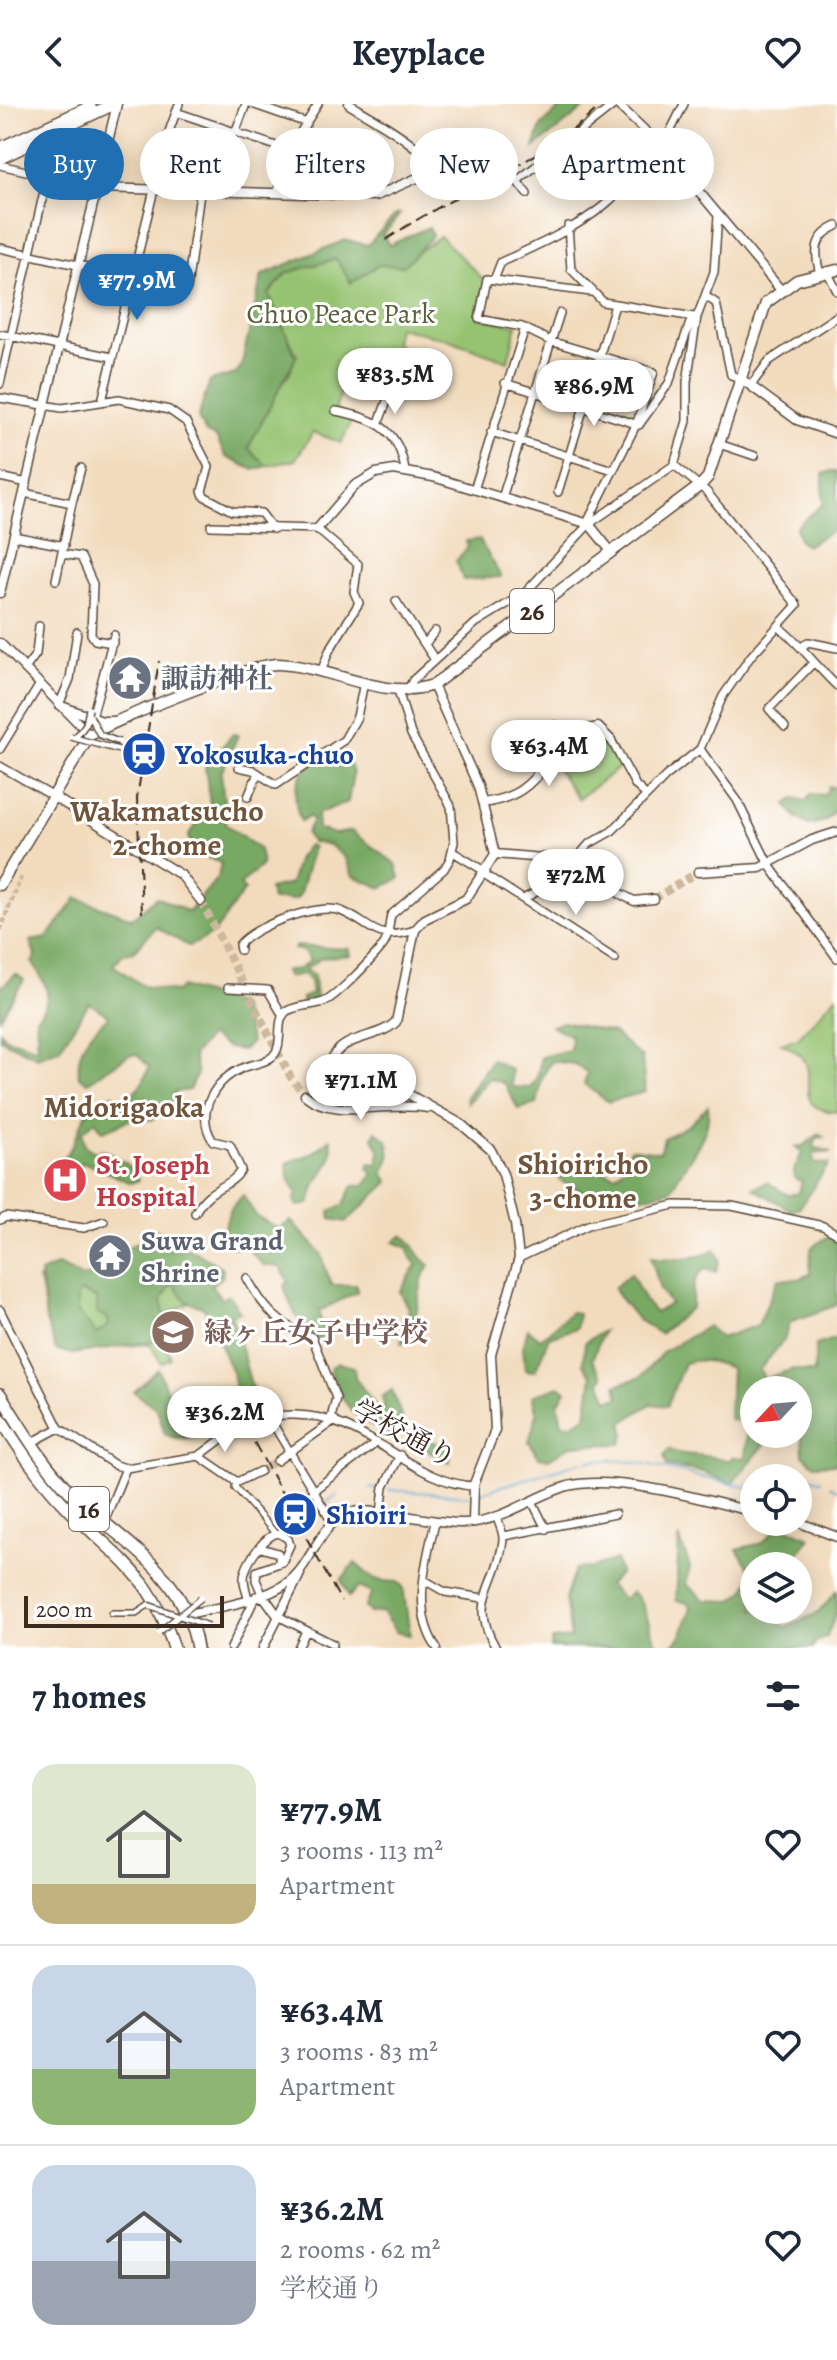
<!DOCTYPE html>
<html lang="en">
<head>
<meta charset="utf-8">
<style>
  :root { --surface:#fff; --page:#f6f6f7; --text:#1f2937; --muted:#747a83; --line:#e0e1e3; --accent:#1f6fb2 }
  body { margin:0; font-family:Alegreya,"Noto Serif JP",serif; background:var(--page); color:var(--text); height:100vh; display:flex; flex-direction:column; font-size:30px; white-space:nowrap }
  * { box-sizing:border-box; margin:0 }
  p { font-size:26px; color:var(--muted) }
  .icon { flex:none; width:44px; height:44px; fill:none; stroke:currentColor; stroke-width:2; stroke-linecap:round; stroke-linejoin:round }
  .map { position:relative; height:1544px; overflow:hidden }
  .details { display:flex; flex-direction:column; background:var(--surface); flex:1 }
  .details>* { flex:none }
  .hud { position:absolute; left:24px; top:24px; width:790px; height:72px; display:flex; gap:16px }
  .needle { width:52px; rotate:244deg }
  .controls { position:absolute; left:740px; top:1272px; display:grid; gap:16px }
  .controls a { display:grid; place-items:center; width:72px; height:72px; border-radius:50%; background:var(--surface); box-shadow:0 4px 20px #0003; font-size:40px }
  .scale { position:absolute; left:24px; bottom:20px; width:200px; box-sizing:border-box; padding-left:8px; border:4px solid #3b2a1e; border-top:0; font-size:22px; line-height:28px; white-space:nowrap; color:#3b2a1e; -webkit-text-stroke:6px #fff; paint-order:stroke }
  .price { position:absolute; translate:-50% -68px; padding:0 18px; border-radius:28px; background:#fff; color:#222; font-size:26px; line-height:52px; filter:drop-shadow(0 2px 4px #0008) }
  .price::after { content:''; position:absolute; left:50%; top:48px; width:24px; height:18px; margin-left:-12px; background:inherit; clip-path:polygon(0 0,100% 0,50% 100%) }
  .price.active { background:var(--accent); color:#fff }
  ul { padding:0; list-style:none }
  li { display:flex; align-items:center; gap:24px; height:200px; padding:0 32px }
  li+li { border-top:2px solid var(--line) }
  li span { display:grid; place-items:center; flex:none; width:224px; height:160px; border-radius:24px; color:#555 }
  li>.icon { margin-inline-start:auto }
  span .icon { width:96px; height:96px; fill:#fffc; stroke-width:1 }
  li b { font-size:34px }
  h2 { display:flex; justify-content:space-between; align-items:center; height:96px; padding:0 32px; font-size:34px }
  .pill { padding:0 28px; border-radius:36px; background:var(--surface); box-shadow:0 4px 20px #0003; font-size:28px; line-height:72px }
  .pill.active { background:var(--accent); color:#fff }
  header { display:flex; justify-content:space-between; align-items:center; height:104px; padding:0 32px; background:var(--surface); font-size:36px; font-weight:700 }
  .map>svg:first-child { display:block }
  .green { fill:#96c371; stroke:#687648; stroke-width:2 }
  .forest { fill:#78a963; stroke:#5a6a40; stroke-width:2; fill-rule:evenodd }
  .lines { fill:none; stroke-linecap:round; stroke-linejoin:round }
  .stream { stroke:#57a5d0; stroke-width:2 }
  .pedestrian-tunnel { stroke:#cdb89d; stroke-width:5; stroke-dasharray:5 2.5; stroke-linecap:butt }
  .minor-tunnel { stroke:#cdb89d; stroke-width:7; stroke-dasharray:7 3.5; stroke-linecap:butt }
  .tertiary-tunnel { stroke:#cdb89d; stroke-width:8; stroke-dasharray:8 4; stroke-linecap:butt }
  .pedestrian-casing { stroke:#564536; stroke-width:8 }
  .minor-casing { stroke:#564536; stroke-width:10 }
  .tertiary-casing { stroke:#564536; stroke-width:11 }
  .primary-casing { stroke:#564536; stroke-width:13 }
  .trunk-casing { stroke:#564536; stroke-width:14 }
  .pedestrian { stroke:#fff; stroke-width:5 }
  .minor { stroke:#fff; stroke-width:7 }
  .tertiary { stroke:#fff; stroke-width:8 }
  .primary { stroke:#fff; stroke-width:10 }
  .trunk { stroke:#fff; stroke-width:11 }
  .rail { stroke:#3b2a1e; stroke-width:2; stroke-dasharray:12 6; stroke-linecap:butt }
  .pedestrian-bridge-casing { stroke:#564536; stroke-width:8; stroke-linecap:butt }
  .pedestrian-bridge { stroke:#fff; stroke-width:5 }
  .labels { text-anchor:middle; stroke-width:6; stroke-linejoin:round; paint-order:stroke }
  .shield { fill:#fff; stroke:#766a62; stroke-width:2 }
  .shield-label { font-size:26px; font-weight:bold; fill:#3b2a1e }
  .park-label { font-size:28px; fill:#5b603b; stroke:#fff }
  .worship-label { font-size:28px; font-weight:bold; fill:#5b616d; stroke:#fff; text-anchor:start }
  .transit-label { font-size:28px; font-weight:bold; fill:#164399; stroke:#fff; text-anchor:start }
  .health-label { font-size:28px; font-weight:bold; fill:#be3a42; stroke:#fff; text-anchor:start }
  .education-label { font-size:28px; font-weight:bold; fill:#785e54; stroke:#fff; text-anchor:start }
  .street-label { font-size:28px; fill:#3b2a1e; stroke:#fff }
  .neighbourhood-label { font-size:30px; font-weight:bold; fill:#71553a; stroke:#fff }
</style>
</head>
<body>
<header><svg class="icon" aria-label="back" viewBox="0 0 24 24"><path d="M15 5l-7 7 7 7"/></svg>Keyplace<svg class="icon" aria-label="heart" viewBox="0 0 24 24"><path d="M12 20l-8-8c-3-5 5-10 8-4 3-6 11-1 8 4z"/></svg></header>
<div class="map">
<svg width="837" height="1544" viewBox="0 0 837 1544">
  <rect width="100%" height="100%" fill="#fff"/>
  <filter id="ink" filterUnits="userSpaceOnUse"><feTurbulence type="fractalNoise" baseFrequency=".0125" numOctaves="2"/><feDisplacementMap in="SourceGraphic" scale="16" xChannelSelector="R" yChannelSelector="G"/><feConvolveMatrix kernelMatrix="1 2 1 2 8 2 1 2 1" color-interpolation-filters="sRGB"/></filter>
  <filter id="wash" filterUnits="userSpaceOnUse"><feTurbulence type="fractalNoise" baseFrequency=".006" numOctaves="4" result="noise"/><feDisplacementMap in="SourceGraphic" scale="32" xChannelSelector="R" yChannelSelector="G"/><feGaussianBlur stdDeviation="1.8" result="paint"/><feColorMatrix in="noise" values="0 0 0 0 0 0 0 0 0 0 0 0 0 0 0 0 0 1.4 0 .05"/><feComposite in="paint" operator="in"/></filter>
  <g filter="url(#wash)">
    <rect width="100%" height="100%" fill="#f2dbbd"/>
    <path class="green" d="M440 132 485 177 479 214 517 221 508 257 447 235 398 223 395 238 416 259 408 282 369 269 345 275 335 307 354 312 341 339 313 328 295 356 267 362 240 345 273 285 288 273 297 250 268 199 269 175 336 147 401 160Z
      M596 626 618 651 621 662 578 695 552 657 569 634Z
      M837 891V1008C790 1005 818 975 803 954 799 948 788 943 781 939L798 934Z
      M131 1142 207 1191 155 1215 171 1254 161 1259 150 1240 59 1247 38 1175 57 1166 111 1200Z"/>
    <path class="forest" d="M565 0H590L534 44 541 22Z
      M400 110 383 131 390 141 429 123 432 132 404 162 378 161 351 179 336 155 287 169 269 190 296 253 248 344 267 362 254 366 226 353 216 333 206 329 198 314 210 277 236 270 242 259 262 171 345 136 368 141 395 111Z
      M831 367 837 368V424L806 442 799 436 796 423 823 400V370Z
      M479 435 501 473 464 476 456 457 468 443 466 437Z
      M233 630 238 631 221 669 226 720 259 745 262 761 240 781 245 786C224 810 224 830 188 842L156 823 133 848 123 850 113 861 143 882 176 888 182 883 240 901 251 938 243 946 228 944 209 932 193 952 197 970 189 986 175 988 170 1002 153 1016 134 1014 103 1027 95 1017 82 1028 85 1042 95 1048 102 1045 127 1060 139 1076 131 1079 83 1058 70 1074 59 1058C86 1035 72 1005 114 990L125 998 143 978 149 963 137 950 129 951 88 978 79 973C76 944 87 931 109 912L89 899 59 945 37 953 0 935V927L4 933 38 944 36 914C56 894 46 880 32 858L36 853 30 837 47 834 77 794 132 814 157 793 189 808 218 773 221 759 195 749 188 733 210 700 205 662Z
      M336 648 346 649 353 669 348 698 317 710 318 725 335 730 351 727 396 760 400 774 382 784 353 772 345 754 330 741 311 738 306 729 313 716 309 712 301 717C287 683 300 659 336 648Z
      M829 682 837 685V704L825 717 809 721 797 714 786 701 795 694 806 697 811 690 825 691Z
      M308 741 313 743 299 792 295 796H272L269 785 290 780 298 754Z
      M296 842 349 845 350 851 322 854 305 865 314 871 316 895 302 899V894L312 890 310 877 303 870 288 873 284 867 299 865 310 856 303 847 294 845Z
      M16 870 24 876 0 914V884Z
      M563 918 613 929 642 954 645 988 608 998 584 980 588 969 575 960 552 957 542 973 537 1000 518 1005 505 980 490 974 467 999 466 993 492 955 511 966 512 983 530 984 538 971 541 953 570 946 571 932 552 922Z
      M708 1002C712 1034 683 1059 671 1086 626 1098 601 1099 559 1076L574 1057 616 1071 627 1060 630 1044 660 1048 664 1034 689 1021Z
      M376 1027 388 1037 390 1054 383 1069 389 1078 346 1118 331 1115 330 1108 344 1100 353 1082 365 1081 373 1069 368 1064 370 1059 378 1060 380 1047 373 1034Z
      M819 1030 824 1033 817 1034 813 1043 832 1048 813 1050 814 1059 829 1060 800 1103 792 1107 753 1084 767 1078 788 1091 799 1089 802 1077 795 1075 794 1066 802 1049 795 1042H803Z
      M331 1035C334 1057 329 1059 318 1076 313 1083 313 1093 309 1100L298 1102 294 1097 297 1089 288 1073 287 1059 311 1050Z
      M243 1091 256 1112 279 1125 291 1117 321 1149 331 1181H357V1188L319 1207 321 1219 328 1227 326 1232 317 1236C299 1223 291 1203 284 1182L289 1178 280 1163 263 1161 245 1141 235 1144 221 1133 230 1106Z
      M158 1126 170 1145H190L223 1164 222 1173 211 1181 222 1195 229 1191 240 1208 231 1211C241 1240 246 1267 256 1296 229 1307 197 1347 165 1330L157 1305 134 1288 158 1265 177 1313 235 1286 232 1268 204 1204 186 1197 172 1179 162 1195 164 1213 155 1222 160 1236 73 1250 56 1246 46 1217 40 1169 58 1161 83 1173 125 1159 122 1147ZM81 1188 97 1195V1208L108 1215V1222L96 1230 77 1207V1192Z
      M403 1131C416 1140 416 1153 430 1161L422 1175 413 1230 409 1237 401 1239 409 1204 400 1188 417 1160 410 1152 409 1144 394 1138Z
      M830 1131 837 1135V1201L790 1218 784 1236 760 1265 764 1275 793 1265 814 1269 816 1241 837 1234V1360L814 1361 803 1351 798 1286H754V1330L771 1332C761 1347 744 1364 732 1380L703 1368 667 1362 664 1352 669 1345C678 1353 710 1349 729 1357L732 1353 745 1354 748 1319 729 1315 731 1264C715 1259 702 1253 684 1259L667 1302 651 1300 622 1319 625 1330 622 1340 571 1341 549 1355 539 1353 529 1337 537 1310 532 1292 559 1282 566 1287 558 1299 562 1320 570 1321 586 1312 592 1272 583 1260 585 1238 603 1227 592 1256 603 1273 600 1277 608 1296 619 1293 616 1281 641 1273 664 1247 708 1222 721 1234 758 1221 778 1175H798L810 1170 811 1144Z
      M715 1145 720 1156 716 1168 706 1164C693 1173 692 1187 692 1203L660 1230 637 1215 616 1189 614 1184 631 1169 646 1199 655 1209 670 1200 660 1185 651 1152C663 1157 704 1155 715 1145Z
      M571 1208 578 1209 576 1224 549 1233 535 1267 525 1266 523 1242 528 1225 540 1235Z
      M338 1259 354 1263 355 1274 379 1306 385 1305 382 1293 392 1286 404 1320 394 1332C355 1316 343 1304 330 1264Z
      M423 1331 450 1347V1358L416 1340Z
      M781 1421 810 1433 790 1462H754V1506H766L785 1523 818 1509 837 1487V1506L827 1533 815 1538 813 1544H670L681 1532 691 1504 688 1499 676 1496 679 1433 690 1463 686 1480 705 1496 732 1497 745 1487 752 1468 737 1445 762 1439Z
      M616 1456 620 1469 608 1481 623 1495 632 1488C650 1503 646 1527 661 1544H551L552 1536 571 1534 565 1495 575 1465 592 1464Z
      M355 1459C374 1475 371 1477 398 1478L403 1483 410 1531 396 1528 382 1508 370 1509 365 1503 372 1489 358 1483 349 1493 341 1476Z"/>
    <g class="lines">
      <path class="stream" d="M587 1357C643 1351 700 1377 754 1384
        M783 1374 788 1373 791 1366 821 1377
        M830 1382 837 1386
        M369 1384 379 1385
        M389 1386 468 1392
        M480 1389 583 1357
        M327 1398 338 1391"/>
    </g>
  </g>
  <g filter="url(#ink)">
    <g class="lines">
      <path class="pedestrian-tunnel" d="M0 826 21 773"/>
      <path class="minor-tunnel" d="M239 1322 253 1315
        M260 1367 277 1357"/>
      <path class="tertiary-tunnel" d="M654 795 698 768
        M201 797 291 974 305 991"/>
      <g class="pedestrian-casing">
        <path id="pedestrian" d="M237 1378 235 1383 274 1428
          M283 1430 285 1423 279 1411 313 1387
          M112 1509H136L148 1501"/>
      </g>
      <g class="minor-casing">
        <path id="minor" d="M252 0 307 19
          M176 8 288 46
          M235 29 246 0
          M676 54 665 38 684 0
          M0 61 99 84
          M517 77 527 90
          M501 79 517 77 615 0
          M278 88C282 52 300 30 318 0
          M568 122 571 165 603 198 694 213
          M0 144 187 185 200 89
          M827 167 837 187
          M820 170C814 147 814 132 837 122
          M494 176 501 158C537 142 600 114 623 82
          M705 192 716 199 731 271 740 274
          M0 230 112 253
          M505 279 639 321 669 279 692 213
          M0 280 58 26
          M752 280 769 257 837 212
          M0 294 62 304 119 295 169 306 186 318 209 363 202 387 204 392 232 407 261 409 273 425
          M102 297 167 33 179 0
          M336 307C374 314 399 324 405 367
          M379 318 392 284
          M491 328 613 366
          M719 340 755 352
          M0 373 27 379
          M474 386 525 224
          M558 388 615 201
          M24 389 72 399 56 476
          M502 394 560 209
          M72 399 81 364
          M587 419 636 321 654 268 550 237 522 223 479 215 487 175 591 188
          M211 422 317 425 358 460 354 488 359 499 329 547 321 568
          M14 432 64 442
          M62 450 81 453 93 480 91 530 95 536 113 539
          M396 497 435 556
          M779 523C801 541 816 562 837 582
          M425 540 435 527
          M803 542 808 538 837 544
          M25 565 36 550 39 522
          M407 587 413 576 476 519 525 489 589 420 674 361 687 317V278L697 213 714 168 718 112
          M59 601 70 575 77 528
          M92 613 114 531
          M785 623 769 605 813 559
          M611 636 636 682 646 691
          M0 645 40 580
          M700 645 737 696 769 761 837 854
          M0 662 54 693
          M239 663 253 666 276 681 344 636 357 613 364 578
          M537 673 536 663 556 621
          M248 693 258 669
          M453 748 486 768
          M484 770 615 855
          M523 795 557 777 589 740 612 727 666 672 700 645 723 592 751 552 797 501 707 388 674 361
          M240 846 239 841C253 822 319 798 341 807 373 820 374 839 415 826
          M228 884 268 886 283 912
          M195 1109C209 1081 230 1085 241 1066L230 1041 213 1037C194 1008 215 975 245 963 255 959 264 960 273 952 285 940 274 916 287 907 298 901 312 902 323 898 335 895 376 851 384 840 389 833 389 819 391 811L444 765 450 755 454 738 451 702 411 630 398 586
          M0 1116 6 1113 84 1124 104 1117
          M519 1154 588 1121 675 1101 732 1102 823 1122 837 1130
          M247 1174C264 1205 278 1221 312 1233L336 1294 331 1314
          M0 1206 59 1324 115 1361 126 1364
          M268 1312 333 1419
          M253 1315C265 1311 278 1311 290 1311 365 1308 410 1380 474 1382
          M31 1339 59 1324
          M199 1352 237 1378 260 1367
          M277 1357 335 1316
          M314 1386 376 1339
          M532 1397 546 1425
          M381 1410 384 1383 400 1351
          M435 1418C426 1458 411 1508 437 1544
          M93 1429 104 1418 126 1364 199 1352 239 1322
          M504 1432 615 1410
          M261 1444 278 1449 280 1458
          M426 1477 445 1488 483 1494
          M248 1494C246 1486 242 1476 245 1468 249 1455 266 1430 279 1429L288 1435 290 1441 282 1458 257 1467 256 1476 262 1490
          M278 1512 333 1540
          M231 1544 256 1492
          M298 1544 306 1527
          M496 1544C467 1496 499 1480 503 1436 504 1428 498 1420 497 1412"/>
      </g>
      <g class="tertiary-casing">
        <path id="tertiary" d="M617 0 661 42 780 185
          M99 84 376 92 433 67C432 46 368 12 349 0
          M740 274 797 316 837 330
          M317 425 354 382 376 369 394 366 433 373 589 420 610 446
          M0 489 117 0
          M0 539 86 627
          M433 581 478 682 495 750
          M64 603 102 617H115
          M54 693 181 771 201 797
          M483 699C515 694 531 683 548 656 553 650 557 640 563 636 573 628 586 625 598 623L611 636
          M698 768 760 764 812 736 837 728
          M305 991C334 1016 390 997 428 1004
          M473 1418 474 1380 495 1326 491 1251 519 1154 515 1120 503 1070 491 1046 461 1020 410 991 337 971 331 957C342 930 377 936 396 918L415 826 425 815 466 795 495 750 554 755 634 797 654 795
          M798 1418 837 1433
          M262 1490 278 1512
          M165 1515C199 1506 259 1500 287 1479 312 1461 317 1424 346 1410 367 1400 436 1421 466 1419 503 1417 534 1392 568 1382 616 1370 705 1396 754 1408
          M263 1544 300 1470"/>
      </g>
      <g class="primary-casing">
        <path id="primary" d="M0 781 90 631C114 616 255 559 278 560 330 562 382 597 433 581L701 381 708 373 766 199 797 176 837 166"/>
      </g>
      <g class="trunk-casing">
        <path id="trunk" d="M0 44 90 3
          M0 54 114 0
          M0 1290C22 1325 43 1361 72 1390 122 1439 185 1468 197 1544
          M0 1314C19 1344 38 1373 63 1399 115 1455 149 1464 174 1544"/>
      </g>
      <use href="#pedestrian" class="pedestrian"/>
      <use href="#minor" class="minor"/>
      <use href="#tertiary" class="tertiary"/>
      <use href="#primary" class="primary"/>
      <use href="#trunk" class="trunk"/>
      <path class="rail" d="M386 136C456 86 540 62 602 0
        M142 809 137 694 159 557
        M237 1307 341 1497"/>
      <g class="pedestrian-bridge-casing">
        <path id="pedestrian-bridge" d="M90 612 100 631 119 638
          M71 633 119 646
          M76 633 86 620 89 605
          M148 1501 209 1522
          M159 1528 201 1494"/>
      </g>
      <use href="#pedestrian-bridge" class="pedestrian-bridge"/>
    </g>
  </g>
  <defs>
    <g id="temple-disc" transform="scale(2.3)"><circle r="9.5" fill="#6b7280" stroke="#fff"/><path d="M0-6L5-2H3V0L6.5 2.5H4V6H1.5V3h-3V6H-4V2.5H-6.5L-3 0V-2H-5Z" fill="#fff"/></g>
    <g id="station-disc" transform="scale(2.3)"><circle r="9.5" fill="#1a4fb4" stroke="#fff"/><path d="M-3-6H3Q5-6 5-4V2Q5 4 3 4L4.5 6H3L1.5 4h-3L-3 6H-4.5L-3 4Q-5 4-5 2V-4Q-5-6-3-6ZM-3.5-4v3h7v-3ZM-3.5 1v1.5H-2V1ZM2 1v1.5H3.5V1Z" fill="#fff"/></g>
    <g id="hospital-disc" transform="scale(2.3)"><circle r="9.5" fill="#e0444e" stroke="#fff"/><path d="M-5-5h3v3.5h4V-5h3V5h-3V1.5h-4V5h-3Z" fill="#fff"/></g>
    <g id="school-disc" transform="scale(2.3)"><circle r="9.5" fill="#8d6e63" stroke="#fff"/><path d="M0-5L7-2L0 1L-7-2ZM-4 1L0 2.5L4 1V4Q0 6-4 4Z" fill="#fff"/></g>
  </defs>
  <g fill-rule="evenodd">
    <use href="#temple-disc" x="130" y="574"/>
    <use href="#station-disc" x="144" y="650"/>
    <use href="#hospital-disc" x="65" y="1076"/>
    <use href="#temple-disc" x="110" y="1152"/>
    <use href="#school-disc" x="173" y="1228"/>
    <use href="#station-disc" x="295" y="1410"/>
  </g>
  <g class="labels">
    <g class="shield">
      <rect x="510" y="485" width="44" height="44" rx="6"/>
      <rect x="69" y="1383" width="40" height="44" rx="6"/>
    </g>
    <g class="shield-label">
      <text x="532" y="516">26</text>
      <text x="89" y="1414">16</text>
    </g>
    <g class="park-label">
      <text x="341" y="219">Chuo Peace Park</text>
    </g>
    <g class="worship-label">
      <text x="161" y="584">諏訪神社</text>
      <text x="141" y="1146">Suwa Grand<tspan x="141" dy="32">Shrine</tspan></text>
    </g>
    <g class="transit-label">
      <text x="175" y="660">Yokosuka-chuo</text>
      <text x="326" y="1420">Shioiri</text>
    </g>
    <g class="health-label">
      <text x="96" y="1070">St. Joseph<tspan x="96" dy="32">Hospital</tspan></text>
    </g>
    <g class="education-label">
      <text x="204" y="1238">緑ヶ丘女子中学校</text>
    </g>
    <g class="street-label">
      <text transform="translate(405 1329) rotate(28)" y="10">学校通り</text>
    </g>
    <g class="neighbourhood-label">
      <text x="167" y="717">Wakamatsucho<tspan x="167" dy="34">2-chome</tspan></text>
      <text x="124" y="1013">Midorigaoka</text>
      <text x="583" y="1070">Shioiricho<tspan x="583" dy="34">3-chome</tspan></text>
    </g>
  </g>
</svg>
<div class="controls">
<a><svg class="needle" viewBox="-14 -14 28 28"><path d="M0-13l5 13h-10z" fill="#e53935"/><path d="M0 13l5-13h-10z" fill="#747a83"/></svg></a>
<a><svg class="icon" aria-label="locate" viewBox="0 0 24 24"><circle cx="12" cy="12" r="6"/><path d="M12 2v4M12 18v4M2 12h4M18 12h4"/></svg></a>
<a><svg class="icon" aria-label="layers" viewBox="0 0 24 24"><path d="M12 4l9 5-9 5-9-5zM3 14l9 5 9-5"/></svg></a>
</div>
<div class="scale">200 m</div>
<b class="price active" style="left:137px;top:218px">¥77.9M</b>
<b class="price" style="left:395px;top:312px">¥83.5M</b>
<b class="price" style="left:594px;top:324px">¥86.9M</b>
<b class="price" style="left:549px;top:684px">¥63.4M</b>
<b class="price" style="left:576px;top:813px">¥72M</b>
<b class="price" style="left:361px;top:1018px">¥71.1M</b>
<b class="price" style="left:225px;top:1350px">¥36.2M</b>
<div class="hud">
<a class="pill active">Buy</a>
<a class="pill">Rent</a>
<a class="pill">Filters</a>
<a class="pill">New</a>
<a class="pill">Apartment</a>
</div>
</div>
<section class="details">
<h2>7 homes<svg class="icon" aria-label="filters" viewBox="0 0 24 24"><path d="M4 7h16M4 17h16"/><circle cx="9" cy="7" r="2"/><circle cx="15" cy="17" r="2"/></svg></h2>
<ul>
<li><span style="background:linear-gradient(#dfe7d0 75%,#c2b280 0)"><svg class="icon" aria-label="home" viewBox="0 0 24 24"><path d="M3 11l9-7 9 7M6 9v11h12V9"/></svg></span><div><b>¥77.9M</b><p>3 rooms · 113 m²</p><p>Apartment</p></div><svg class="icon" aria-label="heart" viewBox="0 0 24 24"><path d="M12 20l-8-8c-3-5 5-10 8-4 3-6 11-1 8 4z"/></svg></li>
<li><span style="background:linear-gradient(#c9d6e8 65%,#8fb573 0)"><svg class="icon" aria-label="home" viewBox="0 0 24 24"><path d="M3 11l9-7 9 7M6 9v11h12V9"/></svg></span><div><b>¥63.4M</b><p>3 rooms · 83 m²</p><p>Apartment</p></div><svg class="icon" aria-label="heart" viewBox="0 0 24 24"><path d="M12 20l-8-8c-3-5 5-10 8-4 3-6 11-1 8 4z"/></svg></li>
<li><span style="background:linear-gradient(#c9d6e8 60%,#9aa5b1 0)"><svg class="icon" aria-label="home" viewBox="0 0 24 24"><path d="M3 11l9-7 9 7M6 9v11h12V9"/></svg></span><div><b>¥36.2M</b><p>2 rooms · 62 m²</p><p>学校通り</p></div><svg class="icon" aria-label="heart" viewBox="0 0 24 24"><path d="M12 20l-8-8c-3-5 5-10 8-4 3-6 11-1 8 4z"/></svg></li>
</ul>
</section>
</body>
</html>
